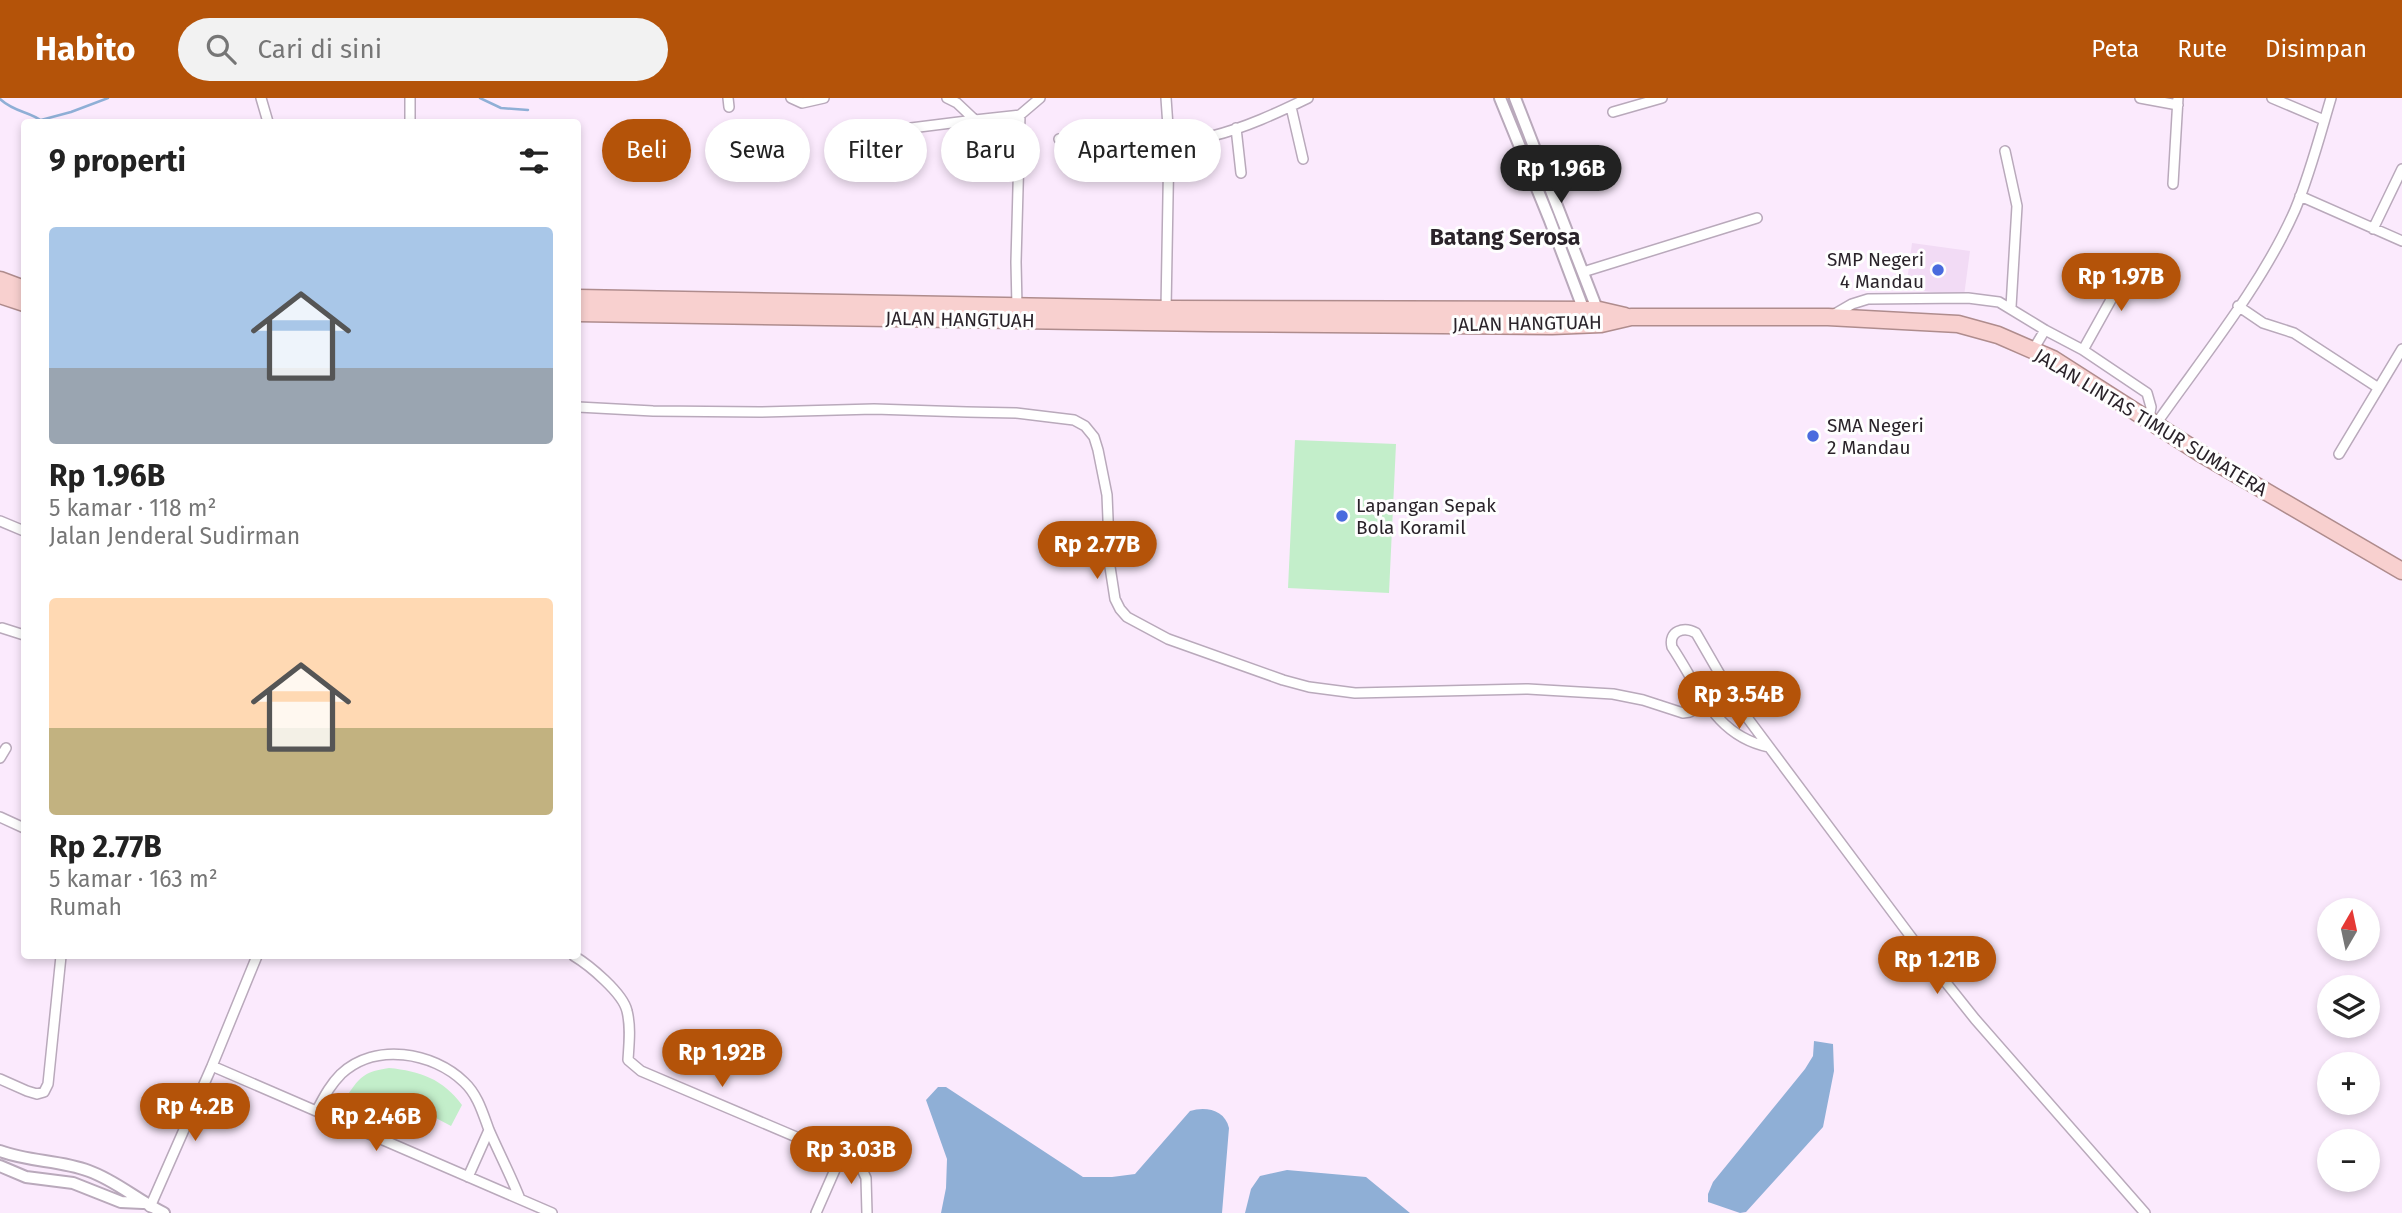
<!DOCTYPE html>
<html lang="id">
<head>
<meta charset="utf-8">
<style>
  :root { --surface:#fff; --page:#f2f2f2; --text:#222; --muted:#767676; --accent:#b45309 }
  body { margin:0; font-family:"Fira Sans",sans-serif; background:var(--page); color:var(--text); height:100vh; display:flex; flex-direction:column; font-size:26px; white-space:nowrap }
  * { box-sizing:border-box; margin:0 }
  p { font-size:23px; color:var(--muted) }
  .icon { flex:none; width:38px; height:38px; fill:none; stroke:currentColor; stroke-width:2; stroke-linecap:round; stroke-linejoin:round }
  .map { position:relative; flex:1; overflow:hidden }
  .drawer { position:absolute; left:21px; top:21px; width:560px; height:840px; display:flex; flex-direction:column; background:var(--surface); border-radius:7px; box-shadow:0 4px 10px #0003 }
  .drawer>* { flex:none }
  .banner { position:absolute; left:602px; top:21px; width:665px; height:63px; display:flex; gap:14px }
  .needle { width:46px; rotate:9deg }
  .controls { position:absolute; left:2317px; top:800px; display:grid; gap:14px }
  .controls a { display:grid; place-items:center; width:63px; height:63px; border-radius:50%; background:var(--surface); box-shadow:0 4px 10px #0003; font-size:35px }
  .price { position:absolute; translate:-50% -60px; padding:0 16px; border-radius:24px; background:var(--accent); color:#fff; font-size:23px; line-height:46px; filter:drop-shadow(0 2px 4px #0008) }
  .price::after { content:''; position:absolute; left:50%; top:42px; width:21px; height:16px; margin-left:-10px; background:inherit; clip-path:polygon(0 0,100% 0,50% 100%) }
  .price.current { background:#222; color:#fff }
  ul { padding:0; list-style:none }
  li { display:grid; align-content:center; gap:14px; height:371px; padding:0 28px }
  li span { display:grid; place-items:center; height:217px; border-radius:7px; color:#555 }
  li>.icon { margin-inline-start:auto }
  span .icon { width:126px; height:126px; fill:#fffc; stroke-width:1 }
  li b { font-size:30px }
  h2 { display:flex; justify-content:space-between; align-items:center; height:84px; padding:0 28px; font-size:30px }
  .chip { padding:0 24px; border-radius:32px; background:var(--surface); box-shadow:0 4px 10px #0003; font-size:24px; line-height:63px }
  .chip.current { background:var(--accent); color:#fff }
  header { display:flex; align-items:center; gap:42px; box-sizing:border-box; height:98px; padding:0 35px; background:var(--accent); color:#fff }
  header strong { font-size:33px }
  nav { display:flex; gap:38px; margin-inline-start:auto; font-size:24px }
  .search { width:490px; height:63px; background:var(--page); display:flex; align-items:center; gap:18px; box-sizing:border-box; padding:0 24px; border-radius:38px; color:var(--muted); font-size:26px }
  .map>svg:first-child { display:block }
  .built { fill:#f2dbf5 }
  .green { fill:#c3eeca }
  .water { fill:#8fafd6 }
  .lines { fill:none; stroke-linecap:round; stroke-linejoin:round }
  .stream { stroke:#8fafd6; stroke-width:2.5 }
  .minor-casing { stroke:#b9a9bb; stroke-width:12 }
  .tertiary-casing { stroke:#b9a9bb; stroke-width:14 }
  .trunk-casing { stroke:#af8c8d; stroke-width:19 }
  .minor { stroke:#fff; stroke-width:9 }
  .tertiary { stroke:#fff; stroke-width:10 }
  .trunk { stroke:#f8d0cf; stroke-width:16 }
  .poi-dot { fill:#496bde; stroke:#fefefe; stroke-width:2.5 }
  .labels { text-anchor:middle; stroke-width:6; stroke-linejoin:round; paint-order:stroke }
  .poi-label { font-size:19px; fill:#2a232a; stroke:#fefefe; text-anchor:start }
  .street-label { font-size:19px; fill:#2a232a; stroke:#fefefe }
  .quarter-label { font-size:23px; font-weight:bold; fill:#2a232a; stroke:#fefefe }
</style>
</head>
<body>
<header>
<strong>Habito</strong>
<div class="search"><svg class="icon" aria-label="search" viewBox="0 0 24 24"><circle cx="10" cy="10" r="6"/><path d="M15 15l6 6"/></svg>Cari di sini</div>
<nav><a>Peta</a><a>Rute</a><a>Disimpan</a></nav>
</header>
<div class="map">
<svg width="2402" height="1115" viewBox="0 0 2402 1115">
  <rect width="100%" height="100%" fill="#fbeafd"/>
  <path class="built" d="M1912 145 1970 153 1964 198 1906 191Z"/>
  <path class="green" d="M1295 342 1396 346 1389 495 1288 490Z
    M389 970C420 973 443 981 462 1007L451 1028 415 1009 406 1025 347 998C361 977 365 974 389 970Z"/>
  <path class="water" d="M1814 943 1833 946 1834 973 1823 1029 1746 1114 1740 1115 1708 1104V1096L1713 1084 1805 971 1813 958Z
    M938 989H946L1083 1079H1112L1135 1076 1190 1013C1206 1008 1225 1012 1229 1030L1222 1115H941L946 1090 947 1061 926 1002Z
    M1287 1072 1366 1079 1410 1115H1245L1251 1091 1260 1078Z"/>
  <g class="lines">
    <path class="stream" d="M480 0 501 10 528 12
      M0 1C15 15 30 13 43 24
      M41 22 71 14 108 0"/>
    <g class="minor-casing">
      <path id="minor" d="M261 0 268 24
        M728 0 729 9
        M791 0 802 5 824 0
        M947 0 957 5 975 22 1020 17 1040 0
        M2140 0 2178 7
        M2272 0 2324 22
        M1291 9 1303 61
        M1613 14 1662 0
        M410 24V0
        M1236 30 1241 75
        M887 33 975 22
        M1059 41C1103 42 1171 49 1212 38 1245 30 1277 15 1308 0
        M2005 53 2017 108 2011 209
        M2173 86 2178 0
        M2300 98 2402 143
        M2373 131 2402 71
        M1583 174 1757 120
        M2238 208 2263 225 2294 235 2377 289
        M1017 209 1016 164 1020 17
        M1166 211 1169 43 1166 0
        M1833 217 1852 206 1868 201 1968 200 1999 204 2045 232 2033 252
        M2045 232 2083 252 2147 295 2151 309 2149 321
        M2083 252 2132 164
        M578 309 653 313 760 314 874 311 967 314 1016 315 1074 322 1085 328 1094 339 1098 352 1107 397 1110 469 1115 501 1120 511 1127 519 1168 541 1283 582 1309 589 1355 595 1528 591 1613 596 1643 602 1683 615 1690 614 1706 606
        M2156 326C2203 259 2262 187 2295 112 2310 76 2320 37 2331 0
        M2339 356 2402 251
        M0 423 24 433
        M2 530 24 537
        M1769 649C1715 638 1700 591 1672 549 1668 533 1684 528 1696 535L1737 606 1932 867 1975 921 2145 1115
        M0 660 6 650
        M0 719 24 730
        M574 858C589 867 623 895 627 913 631 929 629 946 628 962L641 973 841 1058 816 1115
        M212 968 552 1115
        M0 981 27 993 37 996 44 994 48 986 61 858
        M317 1012C324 999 330 987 341 976 375 944 433 954 464 984 478 997 483 1016 489 1032 499 1055 511 1078 520 1101
        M841 1058 861 1069 866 1080 867 1115
        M468 1079 489 1032
        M150 1109 212 968 257 858"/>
    </g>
    <g class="tertiary-casing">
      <path id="tertiary" d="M1500 0 1549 120 1586 218
        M1515 0 1599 216
        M0 1053C29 1064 60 1062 89 1073 117 1083 138 1103 164 1115
        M0 1068 26 1079 73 1085 121 1104 143 1105"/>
    </g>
    <g class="trunk-casing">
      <path id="trunk" d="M0 182 24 191
        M0 197 24 205
        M578 200 1166 211 1599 212 1625 218
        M578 215 1209 225 1552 228 1601 226 1631 219H1828L1958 226 1998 237 2053 261 2200 355 2402 473"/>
    </g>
    <use href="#minor" class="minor"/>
    <use href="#tertiary" class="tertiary"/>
    <use href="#trunk" class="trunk"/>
  </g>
  <g class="poi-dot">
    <circle cx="1938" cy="172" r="7"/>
    <circle cx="1813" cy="338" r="7"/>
    <circle cx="1342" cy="418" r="7"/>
  </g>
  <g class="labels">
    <g class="poi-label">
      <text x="1924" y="168" text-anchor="end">SMP Negeri<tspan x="1924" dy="22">4 Mandau</tspan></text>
      <text x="1827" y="334">SMA Negeri<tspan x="1827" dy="22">2 Mandau</tspan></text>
      <text x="1356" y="414">Lapangan Sepak<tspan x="1356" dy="22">Bola Koramil</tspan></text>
    </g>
    <g class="street-label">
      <text transform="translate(960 221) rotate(1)" y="7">JALAN HANGTUAH</text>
      <text transform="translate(1527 225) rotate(-1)" y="7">JALAN HANGTUAH</text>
      <text transform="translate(2151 324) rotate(31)" y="7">JALAN LINTAS TIMUR SUMATERA</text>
    </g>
    <g class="quarter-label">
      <text x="1505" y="147">Batang Serosa</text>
    </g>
  </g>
</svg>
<div class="controls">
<a><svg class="needle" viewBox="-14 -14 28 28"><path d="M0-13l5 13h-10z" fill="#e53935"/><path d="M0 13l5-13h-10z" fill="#767676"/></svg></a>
<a><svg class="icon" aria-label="layers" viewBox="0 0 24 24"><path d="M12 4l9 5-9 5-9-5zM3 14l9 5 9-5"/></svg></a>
<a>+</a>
<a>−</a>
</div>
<b class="price current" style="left:1561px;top:107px">Rp 1.96B</b>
<b class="price" style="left:2121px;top:215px">Rp 1.97B</b>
<b class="price" style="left:1097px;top:483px">Rp 2.77B</b>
<b class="price" style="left:1739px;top:633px">Rp 3.54B</b>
<b class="price" style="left:1937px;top:898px">Rp 1.21B</b>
<b class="price" style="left:722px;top:991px">Rp 1.92B</b>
<b class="price" style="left:195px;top:1045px">Rp 4.2B</b>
<b class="price" style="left:376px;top:1055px">Rp 2.46B</b>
<b class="price" style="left:851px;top:1088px">Rp 3.03B</b>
<div class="banner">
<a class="chip current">Beli</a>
<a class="chip">Sewa</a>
<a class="chip">Filter</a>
<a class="chip">Baru</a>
<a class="chip">Apartemen</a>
</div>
<section class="drawer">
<h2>9 properti<svg class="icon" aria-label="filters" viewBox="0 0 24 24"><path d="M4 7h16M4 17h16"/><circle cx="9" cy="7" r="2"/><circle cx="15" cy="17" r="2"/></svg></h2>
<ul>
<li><span style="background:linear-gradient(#a9c7e8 65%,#9aa5b1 0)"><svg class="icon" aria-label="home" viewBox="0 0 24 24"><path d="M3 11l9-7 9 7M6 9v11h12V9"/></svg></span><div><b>Rp 1.96B</b><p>5 kamar · 118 m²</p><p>Jalan Jenderal Sudirman</p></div></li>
<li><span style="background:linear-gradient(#ffd9b3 60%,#c2b280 0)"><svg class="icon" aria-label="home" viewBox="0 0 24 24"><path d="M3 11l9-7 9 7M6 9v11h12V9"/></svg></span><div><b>Rp 2.77B</b><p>5 kamar · 163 m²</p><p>Rumah</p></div></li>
</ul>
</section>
</div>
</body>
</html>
